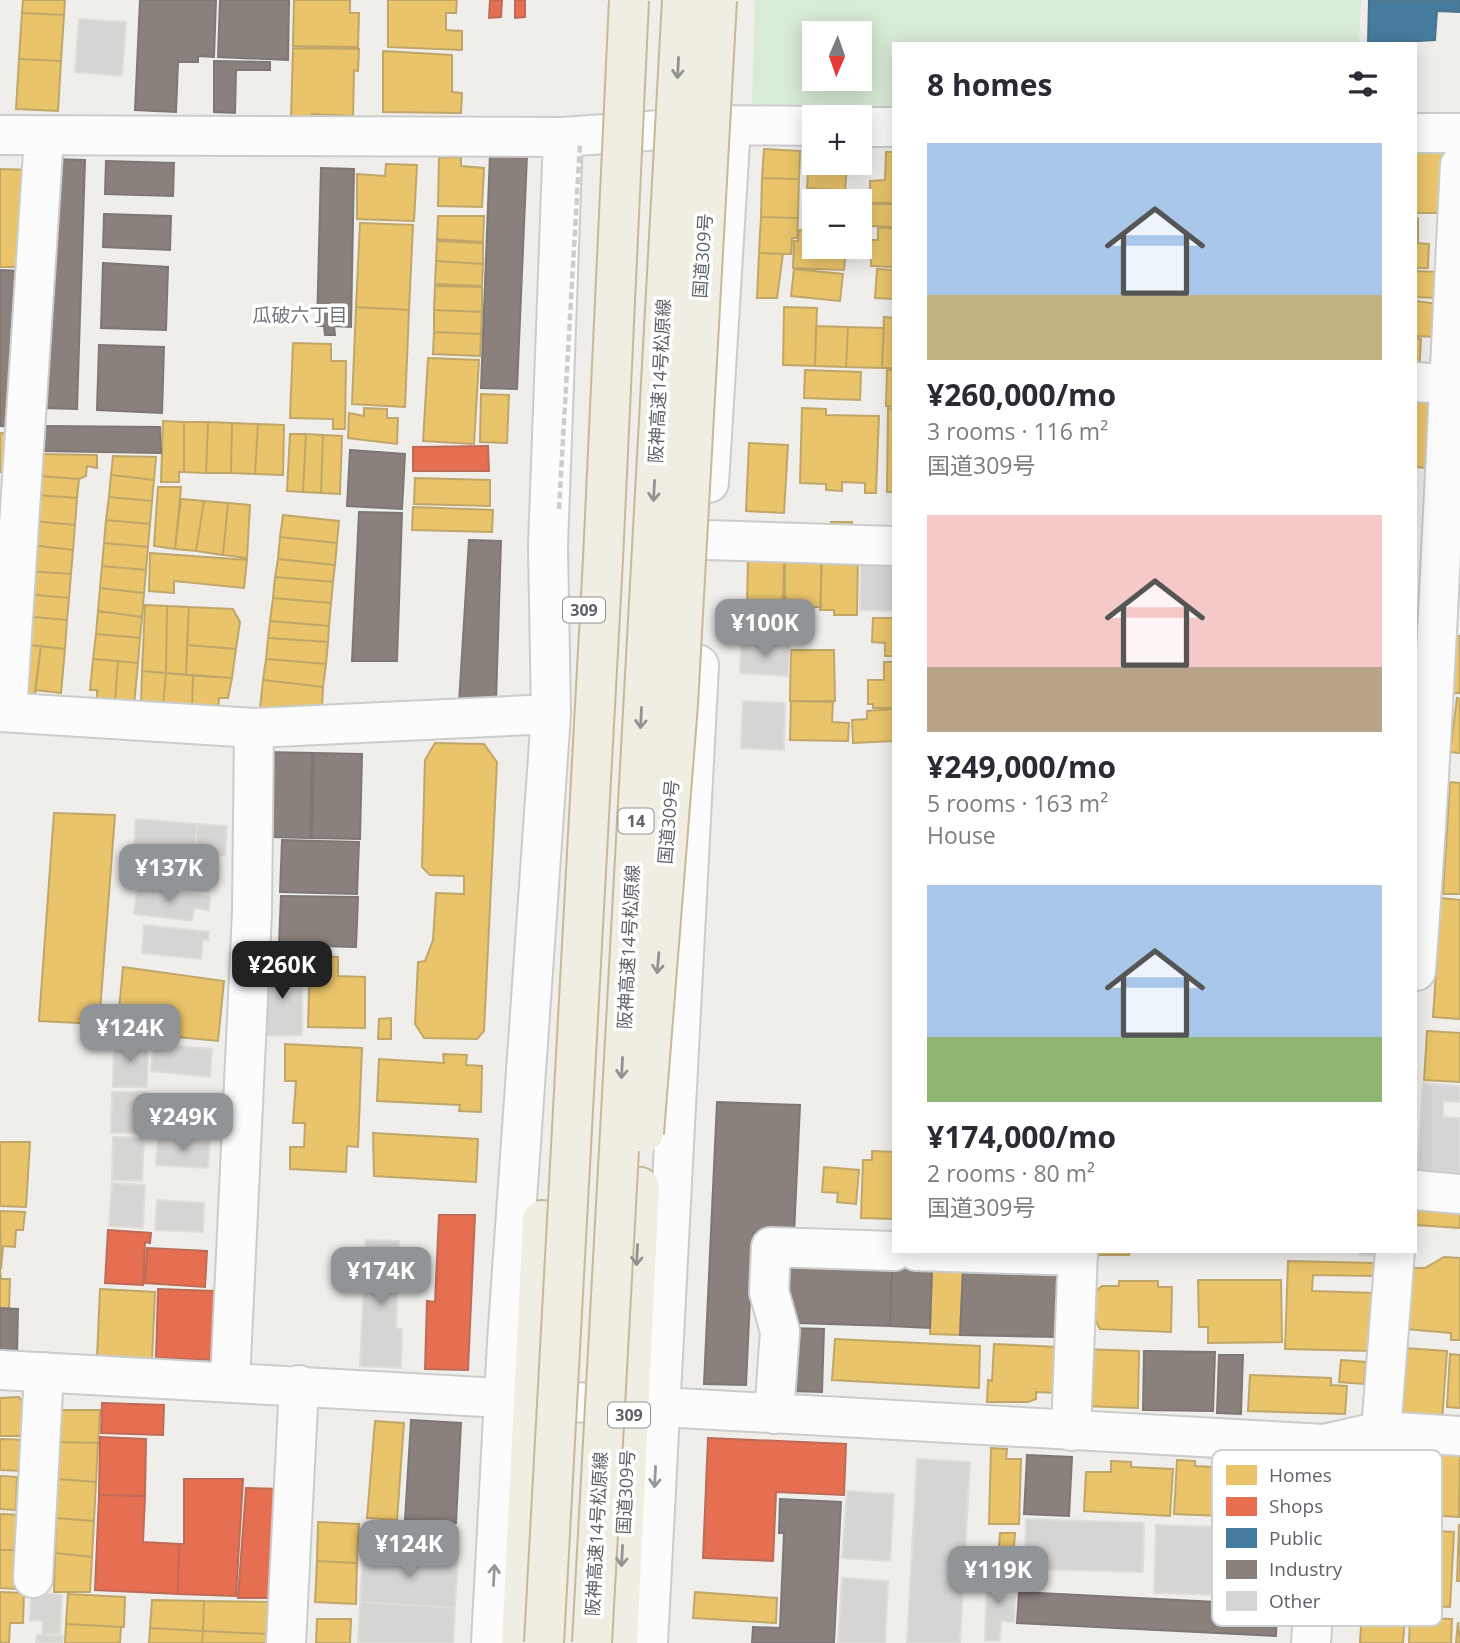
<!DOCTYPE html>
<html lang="en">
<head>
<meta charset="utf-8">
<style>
  :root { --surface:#fff; --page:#f7f7f7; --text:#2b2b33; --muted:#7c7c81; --accent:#919496 }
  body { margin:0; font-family:"Open Sans","Noto Sans JP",sans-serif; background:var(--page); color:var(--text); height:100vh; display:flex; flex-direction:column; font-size:26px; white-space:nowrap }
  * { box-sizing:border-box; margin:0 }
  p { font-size:23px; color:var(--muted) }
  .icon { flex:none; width:38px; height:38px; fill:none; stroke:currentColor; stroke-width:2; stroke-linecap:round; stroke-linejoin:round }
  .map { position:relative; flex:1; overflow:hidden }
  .details { position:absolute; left:892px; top:42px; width:525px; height:1211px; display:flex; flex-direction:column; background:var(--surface); border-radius:0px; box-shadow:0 4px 18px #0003 }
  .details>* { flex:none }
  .needle { width:46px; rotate:182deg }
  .controls { position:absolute; left:802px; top:21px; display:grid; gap:14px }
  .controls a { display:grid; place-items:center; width:70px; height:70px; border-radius:0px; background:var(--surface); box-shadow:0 4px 18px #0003; font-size:35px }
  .price { position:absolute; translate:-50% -60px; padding:0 16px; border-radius:14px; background:var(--accent); color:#fff; font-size:23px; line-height:46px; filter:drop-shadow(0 2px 4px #0008) }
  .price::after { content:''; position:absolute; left:50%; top:42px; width:21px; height:16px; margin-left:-10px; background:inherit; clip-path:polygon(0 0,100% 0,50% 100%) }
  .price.current { background:#222; color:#fff }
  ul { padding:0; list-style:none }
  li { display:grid; align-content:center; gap:14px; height:371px; padding:0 35px }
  li span { display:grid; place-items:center; height:217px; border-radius:0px; color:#555 }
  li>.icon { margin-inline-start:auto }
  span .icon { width:126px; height:126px; fill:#fffc; stroke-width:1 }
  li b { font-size:30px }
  h2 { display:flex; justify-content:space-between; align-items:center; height:84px; padding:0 35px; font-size:30px }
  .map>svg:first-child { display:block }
  .green { fill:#d8ebd6; fill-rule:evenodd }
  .homes { fill:#e9c46a; stroke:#c0a769; stroke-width:2 }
  .shops { fill:#e76f51; stroke:#be6b58; stroke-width:2 }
  .public { fill:#457b9d; stroke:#4d748d; stroke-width:2 }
  .industry { fill:#8a817c; stroke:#7d7876; stroke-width:2 }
  .building { fill:#d6d5d3; stroke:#deddd9; stroke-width:2 }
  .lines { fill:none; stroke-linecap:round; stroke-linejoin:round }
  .minor-casing { stroke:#cbcccc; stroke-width:42 }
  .highway-casing { stroke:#c8b996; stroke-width:42 }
  .minor { stroke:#fdfcfc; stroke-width:38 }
  .highway { stroke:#f0ede3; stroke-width:38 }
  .highway-bridge-casing { stroke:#c8b996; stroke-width:42; stroke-linecap:butt }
  .path-bridge { stroke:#cacfcc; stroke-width:4.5; stroke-dasharray:7 3.5; stroke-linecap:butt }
  .highway-bridge { stroke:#f0ede3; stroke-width:38 }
  .oneway { stroke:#929393 }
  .oneway2 { stroke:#96999c }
  .labels { text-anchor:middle; stroke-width:7; stroke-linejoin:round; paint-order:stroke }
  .shield { fill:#fff; stroke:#8f9295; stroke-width:2 }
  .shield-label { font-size:16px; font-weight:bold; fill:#5f6368 }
  .street-label { font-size:18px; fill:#5f6368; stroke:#fff }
  .neighbourhood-label { font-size:19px; fill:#70757a; stroke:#fff }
  .key { fill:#fff; stroke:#cfd0d2; stroke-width:2 }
  .key-label { font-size:19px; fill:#5f6368 }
</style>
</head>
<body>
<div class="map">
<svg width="1460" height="1643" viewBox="0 0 1460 1643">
  <rect width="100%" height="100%" fill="#efeeea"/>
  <path class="green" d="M755 0H1361L1359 44H894V106L752 104ZM814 33H859V79H814Z"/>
  <path class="homes" d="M23 0H65L64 15 22 13Z
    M294 0H350V13H359L358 47 293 46Z
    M388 0H457L456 13H446V30L462 31V50L388 47Z
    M22 13 64 15 61 61 19 59Z
    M293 48 359 49 358 71 354 70 353 116 312 114V120L291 119Z
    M383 51 452 55V92L462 93 461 113 383 112Z
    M19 59 61 61 58 111 16 109Z
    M810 146H814V163H847L845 191 807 188Z
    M764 149 800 151 799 179 762 178Z
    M886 152H894V203H870V181L885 180Z
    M1416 153H1443L1442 213H1416Z
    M461 157V166L484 168 482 207 438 206 439 158Z
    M386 164 417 165 414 221 357 219V174L385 176Z
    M0 169 32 170 20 267H0Z
    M762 178 799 179 798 218 761 217Z
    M808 189 838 191V201H814V229H806Z
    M870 204H894V227L870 226Z
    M438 216H484L483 242 437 239Z
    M761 217 798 218 797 238H792L791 254 759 253Z
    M1416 218H1418V242H1416Z
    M360 223 413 225 409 310 356 307Z
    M878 228H894V267L871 266V240H878Z
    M799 230 814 231V247H846L844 270 793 268 794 241H798Z
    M437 241 483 243V264L436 261Z
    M1416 243 1429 244 1428 268H1416Z
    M759 253 783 254 777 298H757Z
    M436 261 483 264 482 286 435 284Z
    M794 269 843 274 840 301 791 296Z
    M877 269 894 270V299L875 298Z
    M1416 271 1437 272 1435 298 1416 297Z
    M435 286 482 287V312L434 310Z
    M1416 301 1439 304 1437 337 1416 336Z
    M356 307 409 310 405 407 352 404Z
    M784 307 817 308 815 366 783 365Z
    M434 310 482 312 481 334 434 332Z
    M884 317 894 318V368H882Z
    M816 326 848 327 846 367 815 366Z
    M848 327 884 328 882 368 846 367Z
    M434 332 481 334 480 356 433 354Z
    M1416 338 1421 339 1419 373 1416 372Z
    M293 343 331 344V361H346L345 429H333V419L290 418Z
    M428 358 479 360 474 444 423 441Z
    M805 370 861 372 860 400 804 398Z
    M887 370H894V406H886Z
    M481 394 509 395 507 443 480 442Z
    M1416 398 1433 399 1428 468 1416 467Z
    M364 408 387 409V418H398L397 444 348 438 349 413 364 416Z
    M802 408 826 409V415L879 416 876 493H865V483L842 482V491L826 490V484L800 483Z
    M888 408 894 409V492H887Z
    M163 421 184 422V472H179V482H161Z
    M184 422H208L206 473 184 472Z
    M208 422 232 423 231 473H206Z
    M232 423 258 424 255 474 231 473Z
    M258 424 284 425 283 475 255 474Z
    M0 433 15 434 11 473 0 472Z
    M290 434H306L303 492 287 491Z
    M306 434 323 435 321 493 303 492Z
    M323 435 342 436 340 494 321 493Z
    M749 443 788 445 784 513 746 511Z
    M41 454 97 455V468L87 466 86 476 79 479 39 476Z
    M113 456 156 457 154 480 111 475Z
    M111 475 154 480 152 501 109 497Z
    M39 476 79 479 77 498 36 495Z
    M415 478 490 480V506L414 504Z
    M158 487H181L175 549 154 546Z
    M36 495 77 498 75 525 34 521Z
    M109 497 152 501 150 524 106 520Z
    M181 499 204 501 196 551 175 549Z
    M204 501 228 503 223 555 196 551Z
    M228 503 250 505 247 558 223 555Z
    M413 507 493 510 492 532 412 530Z
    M283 515 339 521 337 543 280 537Z
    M106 520 150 524 148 547 104 543Z
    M34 521 75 525 73 550 31 545Z
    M831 522H852V533H831Z
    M280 537 337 543 335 565 278 559Z
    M104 543 148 547 146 570 102 566Z
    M31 545 73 550 71 574 28 571Z
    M150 553 247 560 244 588 174 581V593L149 591Z
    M748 555 784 556 783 609 747 608Z
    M785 556 821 557V607H785Z
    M858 557 857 615H834V610H820L822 559Z
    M278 559 335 565 333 582 275 577Z
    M102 566 146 570 144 593 100 588Z
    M28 571 71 574 69 598 25 594Z
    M275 577 333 582 331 603 273 598Z
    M100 588 144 593 142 617 98 611Z
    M25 594 69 598 67 620 23 616Z
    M273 598 331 603 329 626 270 621Z
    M145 605 167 606 166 673 142 671Z
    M167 606 189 607 186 675 166 673Z
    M189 607 233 609 240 622 236 649 187 645Z
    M98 611 142 617 140 638 96 634Z
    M23 616 67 620 65 649 20 644Z
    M873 618H894V656H885V643L872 642Z
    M270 621 329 626 328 642 268 638Z
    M96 634 140 638 138 663 93 659Z
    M1455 636H1460V693H1453Z
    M268 638 328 642 326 664 266 659Z
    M20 644 41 646 35 696 15 695Z
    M187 645 236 649 232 678 186 675Z
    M41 646 65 649 61 693 35 690Z
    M791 650H834L835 701H790Z
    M93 659 118 661 115 702 97 700V690H90Z
    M266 659 326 664 323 687 263 680Z
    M118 661 138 663 134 705 115 702Z
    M884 662H894V708H873V704H868V680H884Z
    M142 671 166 673 163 707 141 706Z
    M166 673 193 675 192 709 163 707Z
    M193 675 232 678 228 698H219L218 711 192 709Z
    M263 680 323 687 322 709 282 706V709H260Z
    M1457 698 1460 699V753L1450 752Z
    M791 701 833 702 832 722 849 723 848 741 790 740Z
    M894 709V741L853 743 852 720 867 719V711Z
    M435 743 484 744 497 762 484 1031 477 1039 424 1038 415 1024 418 962 425 961 433 940 436 893 464 894V876L430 875 422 867 425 760Z
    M1450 782 1460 783V894H1443Z
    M54 813 115 815 99 1024 39 1021Z
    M1441 898 1460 900V1019L1433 1017Z
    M310 956 338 957V976L365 977V1028L308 1027Z
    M123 967 224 981 218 1041 117 1031Z
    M391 1018V1039H378L379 1019Z
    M1427 1031 1460 1033V1082L1424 1080Z
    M285 1044 362 1048 358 1147 347 1146 346 1172 290 1169V1147H304L305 1123H293L296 1081H285Z
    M443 1054 467 1055 466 1065 482 1066 481 1112 459 1111 460 1105 377 1101 379 1059 444 1063Z
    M373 1133 478 1139 476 1182 374 1176Z
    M0 1142H30L26 1207 0 1206Z
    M872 1151 894 1152V1219L861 1218 863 1160H872Z
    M824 1167 859 1170 856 1204 837 1202 838 1193 822 1192Z
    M1416 1206 1460 1209V1228L1416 1225Z
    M0 1211 25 1212 23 1230H16L15 1247 3 1246 1 1269Z
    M1089 1251H1129V1255H1089Z
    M1444 1257 1460 1258V1340H1451V1333L1406 1329 1408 1268H1425Z
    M1288 1261 1376 1263 1375 1276 1313 1275 1312 1291 1375 1293 1373 1351 1285 1349Z
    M932 1268 963 1269 960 1335 930 1334Z
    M0 1269 1 1279H10L9 1309 0 1308Z
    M1198 1280H1281L1282 1342 1208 1343V1327H1199Z
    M1119 1281H1158V1287H1172L1171 1332 1100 1329 1094 1318 1096 1291 1102 1286H1119Z
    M100 1289 155 1292 152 1360 97 1358Z
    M835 1339 980 1346 979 1388 832 1380Z
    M994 1344 1058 1347 1056 1393 1036 1392V1399L1028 1402H987L988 1380 992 1381Z
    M1404 1348 1447 1351 1442 1421 1406 1418 1400 1408Z
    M1083 1349 1139 1351 1138 1408 1082 1406Z
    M1450 1354 1460 1355V1408L1447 1407Z
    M1341 1360 1366 1362 1364 1384 1339 1382Z
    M1250 1375 1331 1378V1385L1347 1386 1345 1414 1248 1411Z
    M19 1397 28 1409 25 1436H0V1398Z
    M59 1410H100L98 1443 58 1442Z
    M375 1421 404 1423 397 1520 367 1518Z
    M0 1439 27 1440 26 1471 0 1470Z
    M58 1442 98 1443 96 1482 57 1479Z
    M991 1448 1007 1449 1006 1459H1021L1019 1524H989Z
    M1372 1448 1460 1453 1459 1517 1425 1515V1526L1368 1522Z
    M1177 1460 1195 1461V1466L1214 1467 1215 1462 1238 1463 1235 1524H1221L1222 1516 1174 1514Z
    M1111 1461 1131 1462V1467L1173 1469 1170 1516 1084 1511 1086 1472H1111Z
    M0 1476 17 1477 16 1510 0 1509Z
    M57 1479 96 1482 94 1521 56 1518Z
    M0 1514 25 1515 23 1550H0Z
    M56 1518 94 1521 92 1557 55 1553Z
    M318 1522 359 1524 357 1563 317 1561Z
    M1396 1524 1438 1526V1531L1454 1532 1450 1607 1389 1604 1390 1578 1378 1577 1379 1560H1394Z
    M1459 1525H1460V1581H1457Z
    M1000 1533H1015L1012 1572 988 1571 989 1558 998 1559Z
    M0 1550H19L18 1589 0 1588Z
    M55 1553 92 1557 90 1592H54Z
    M317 1561 357 1563 356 1604 315 1602Z
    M0 1592 24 1593 23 1623H10L9 1643H0Z
    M695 1592 777 1598 776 1623 693 1618Z
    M68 1594 125 1597 124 1627 66 1624Z
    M152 1600 204 1601 203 1631 150 1628Z
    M204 1601 269 1602 268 1634 203 1631Z
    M1362 1612 1405 1615 1403 1643H1360Z
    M1410 1617 1452 1619 1451 1643H1409Z
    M317 1619H351L350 1643H316Z
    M1458 1622 1460 1643H1456Z
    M66 1624 121 1627 120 1643H65Z
    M150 1628 203 1631 202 1643H149Z
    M203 1631 268 1634 267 1643H202Z"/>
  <path class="shops" d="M490 0H502L501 17 489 18Z
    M515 0H525V17L515 18Z
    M488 446 489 471H413V447Z
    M439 1215H475L468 1370 425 1369 427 1301 435 1302Z
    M108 1230 151 1233 150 1243 145 1242 143 1285 105 1283Z
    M147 1248 207 1251 205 1287 145 1283Z
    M158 1289 214 1291 213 1360 156 1358Z
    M102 1403 164 1405 163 1435 101 1433Z
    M100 1437 146 1439 145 1496 99 1495Z
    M708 1438 846 1444 844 1495 776 1492 773 1561 703 1558Z
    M184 1479H243L236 1596 178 1594 179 1544H184Z
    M246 1488 282 1489 276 1598H238Z
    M99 1495 145 1496 143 1542 179 1544 178 1594 95 1590Z"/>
  <path class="public" d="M1369 0H1460V12L1437 11 1435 40 1368 44Z"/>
  <path class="industry" d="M140 0H216L214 57 198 56V62H178L176 112 135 110Z
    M220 0H289L288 60 218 57Z
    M214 61 270 62V70H236L235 113 214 112Z
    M490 154 527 155 517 389 481 388Z
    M51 159 85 160 77 409 43 408Z
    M106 161 174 163 173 196 105 194Z
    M321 168 354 169 351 327 334 326 335 335H325L324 326H317Z
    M104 214 171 216 170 250 103 247Z
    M103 263 168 267 166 330 101 328Z
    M0 270 22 271 17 427 0 426Z
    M99 345 164 347 162 413 97 410Z
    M43 426 160 427 161 453 42 451Z
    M350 450 405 454 402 509 347 506Z
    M359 512 402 513 397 661H352Z
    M469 540 501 541 496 702 459 703Z
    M268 752 312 753 310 838 266 837Z
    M314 753 362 754 360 839 312 838Z
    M282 840 359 842 357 894 280 892Z
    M281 896 358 897 356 947 279 945Z
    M717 1102 800 1105 794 1235 753 1233 746 1385 704 1384Z
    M783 1263 892 1266 890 1326 797 1323 783 1296Z
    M892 1266 932 1268 930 1328 890 1326Z
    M963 1269 1060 1272 1059 1337 960 1335Z
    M0 1308 18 1309 17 1354H0Z
    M792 1328 824 1329 822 1392 789 1391Z
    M1144 1351 1215 1352 1213 1411 1143 1410Z
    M1219 1355H1243L1241 1414 1217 1413Z
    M411 1420 461 1423 456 1523 405 1520Z
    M1027 1455 1072 1457 1069 1516 1024 1514Z
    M780 1499 841 1502 834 1643H752L753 1627 780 1628 784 1533H779Z
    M1019 1592 1277 1605 1276 1636 1017 1623Z"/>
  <path class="building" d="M79 19 126 22 122 76 75 72Z
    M861 564 894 565V611L860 610Z
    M741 643 790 644 788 676 740 673Z
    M743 701 785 703 784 750 741 748Z
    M136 819 197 824 195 852 134 848Z
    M197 824 227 826 225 855 195 852Z
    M137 857 169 860 168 864 184 865 185 861 210 863 208 892 134 885Z
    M137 887 210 896 209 910 194 908 192 921 134 914Z
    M144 925 209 932V940H203L201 959 142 953Z
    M264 965H302V1035L262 1036Z
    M114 1041 148 1042 147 1087H113Z
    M153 1044 212 1049 210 1077 151 1071Z
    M1423 1083 1460 1086V1102L1443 1101V1117L1460 1118V1176L1417 1173Z
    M112 1092H146L145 1133H111Z
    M150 1105 211 1108 210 1139 148 1136Z
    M113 1137 144 1138 142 1181 112 1180Z
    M158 1138 210 1141 208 1168 156 1165Z
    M112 1183 145 1185 143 1228 109 1226Z
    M157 1200 204 1203 203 1232 155 1230Z
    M366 1240 399 1241 396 1328 402 1329 401 1368 360 1366Z
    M1360 1251H1377L1376 1256 1359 1255Z
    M917 1459 970 1462 960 1643H907Z
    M847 1491 894 1494 890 1561 842 1558Z
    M1026 1519 1144 1523 1143 1572 1025 1569Z
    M1156 1525 1284 1529 1281 1597 1154 1593Z
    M363 1552 458 1558 455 1608 360 1602Z
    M987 1574 1008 1575 1007 1591H1001L1000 1596 1015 1597 1014 1622 1001 1621 1000 1641H985Z
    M842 1578 888 1581 885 1643H838Z
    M31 1593 62 1595 60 1634H42L43 1621 30 1620Z
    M360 1602 455 1608 453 1643H358Z
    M37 1635 63 1636 62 1643H36Z"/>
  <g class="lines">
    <g class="minor-casing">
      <path id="minor" d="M859 127H894
        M1416 133H1460
        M0 135 563 137 731 125 814 126
        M1416 382 1448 384
        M709 483 731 125
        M706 540 894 546
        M0 712 254 728 551 714
        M7 712 44 136
        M1416 971C1436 703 1446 434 1460 165
        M1416 1190 1460 1194
        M916 1251 1078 1256
        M0 1370 1324 1444 1381 1431 1460 1436
        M230 1382 252 912 254 728
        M774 1414 780 1331 769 1292 771 1247 894 1251
        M1071 1431 1078 1251
        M1381 1431 1395 1251
        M33 1578 44 1372
        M286 1643 299 1385
        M491 1643 507 1342 551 714 548 546 563 137
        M648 1643 699 665
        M1311 1643 1324 1444"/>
    </g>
    <g class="highway-casing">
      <path id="highway" d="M521 1643 542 1220
        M618 1643 640 1187"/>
    </g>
    <use href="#minor" class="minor"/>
    <use href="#highway" class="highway"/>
    <g class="highway-bridge-casing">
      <path id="highway-bridge" d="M644 1133 678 704 717 0
        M544 1643 603 559 629 0
        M592 1643 682 0"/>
    </g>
    <path class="path-bridge" d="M559 509 580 143"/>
    <use href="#highway-bridge" class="highway-bridge"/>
  </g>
  <defs><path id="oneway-shaft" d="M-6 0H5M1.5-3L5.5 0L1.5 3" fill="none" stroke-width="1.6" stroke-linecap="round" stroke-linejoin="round" transform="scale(1.75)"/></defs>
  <g class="oneway">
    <use href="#oneway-shaft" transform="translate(678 68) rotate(93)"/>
    <use href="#oneway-shaft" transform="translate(654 491) rotate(93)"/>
    <use href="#oneway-shaft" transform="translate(641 718) rotate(93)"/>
    <use href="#oneway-shaft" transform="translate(658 963) rotate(95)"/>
    <use href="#oneway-shaft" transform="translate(622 1068) rotate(93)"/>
    <use href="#oneway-shaft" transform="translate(637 1255) rotate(93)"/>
    <use href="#oneway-shaft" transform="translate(622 1556) rotate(93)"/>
  </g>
  <g class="oneway2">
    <use href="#oneway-shaft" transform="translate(655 1477) rotate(93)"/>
    <use href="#oneway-shaft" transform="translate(494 1575) rotate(-87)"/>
  </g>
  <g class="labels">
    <g class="shield">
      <rect x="563" y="597.5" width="42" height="25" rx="5"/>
      <rect x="618.5" y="808.5" width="35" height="25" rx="5"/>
      <rect x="608" y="1402.5" width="42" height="25" rx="5"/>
    </g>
    <g class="shield-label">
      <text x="584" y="616">309</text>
      <text x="636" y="827">14</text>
      <text x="629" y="1421">309</text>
    </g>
    <g class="street-label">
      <text transform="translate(703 256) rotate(-86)" y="6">国道309号</text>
      <text transform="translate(660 381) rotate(-87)" y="6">阪神高速14号松原線</text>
      <text transform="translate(669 822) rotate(-85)" y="6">国道309号</text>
      <text transform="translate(629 947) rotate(-87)" y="6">阪神高速14号松原線</text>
      <text transform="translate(626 1492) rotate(-87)" y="6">国道309号</text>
      <text transform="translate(597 1534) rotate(-87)" y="6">阪神高速14号松原線</text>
    </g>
    <g class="neighbourhood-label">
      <text x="300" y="322">瓜破六丁目</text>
    </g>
  </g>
  <rect x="1212" y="1450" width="230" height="176" rx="10" class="key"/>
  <rect x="1226" y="1465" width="31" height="20" fill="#e9c46a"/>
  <rect x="1226" y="1497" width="31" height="19" fill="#e76f51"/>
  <rect x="1226" y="1528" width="31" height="20" fill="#457b9d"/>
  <rect x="1226" y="1560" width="31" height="19" fill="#8a817c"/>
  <rect x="1226" y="1591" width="31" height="20" fill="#d6d5d3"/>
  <g class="key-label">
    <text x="1269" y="1482">Homes</text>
    <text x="1269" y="1513">Shops</text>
    <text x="1269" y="1545">Public</text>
    <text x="1269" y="1576">Industry</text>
    <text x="1269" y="1608">Other</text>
  </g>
</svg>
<div class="controls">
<a><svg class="needle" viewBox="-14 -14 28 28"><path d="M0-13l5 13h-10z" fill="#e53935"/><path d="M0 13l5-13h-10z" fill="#7c7c81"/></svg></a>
<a>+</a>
<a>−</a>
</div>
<b class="price" style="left:765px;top:659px">¥100K</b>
<b class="price" style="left:169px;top:904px">¥137K</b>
<b class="price current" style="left:282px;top:1001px">¥260K</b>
<b class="price" style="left:130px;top:1064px">¥124K</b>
<b class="price" style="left:183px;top:1153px">¥249K</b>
<b class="price" style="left:381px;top:1307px">¥174K</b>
<b class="price" style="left:409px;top:1580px">¥124K</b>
<b class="price" style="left:998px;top:1606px">¥119K</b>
<section class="details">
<h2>8 homes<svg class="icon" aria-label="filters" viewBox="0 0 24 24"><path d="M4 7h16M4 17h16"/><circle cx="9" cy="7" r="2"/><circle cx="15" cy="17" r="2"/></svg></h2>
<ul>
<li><span style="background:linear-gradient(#a9c7e8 70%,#c2b280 0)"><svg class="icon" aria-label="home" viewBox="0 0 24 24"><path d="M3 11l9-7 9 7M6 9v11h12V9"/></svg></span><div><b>¥260,000/mo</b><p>3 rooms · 116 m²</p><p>国道309号</p></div></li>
<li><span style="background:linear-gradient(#f6c9c9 70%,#b9a48a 0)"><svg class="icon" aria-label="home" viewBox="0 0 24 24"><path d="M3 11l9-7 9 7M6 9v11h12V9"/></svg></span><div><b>¥249,000/mo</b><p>5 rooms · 163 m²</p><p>House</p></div></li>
<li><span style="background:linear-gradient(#a9c7e8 70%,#8fb573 0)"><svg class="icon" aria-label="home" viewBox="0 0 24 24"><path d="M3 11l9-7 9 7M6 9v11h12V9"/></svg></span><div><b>¥174,000/mo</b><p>2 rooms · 80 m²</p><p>国道309号</p></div></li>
</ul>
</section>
</div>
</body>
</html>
